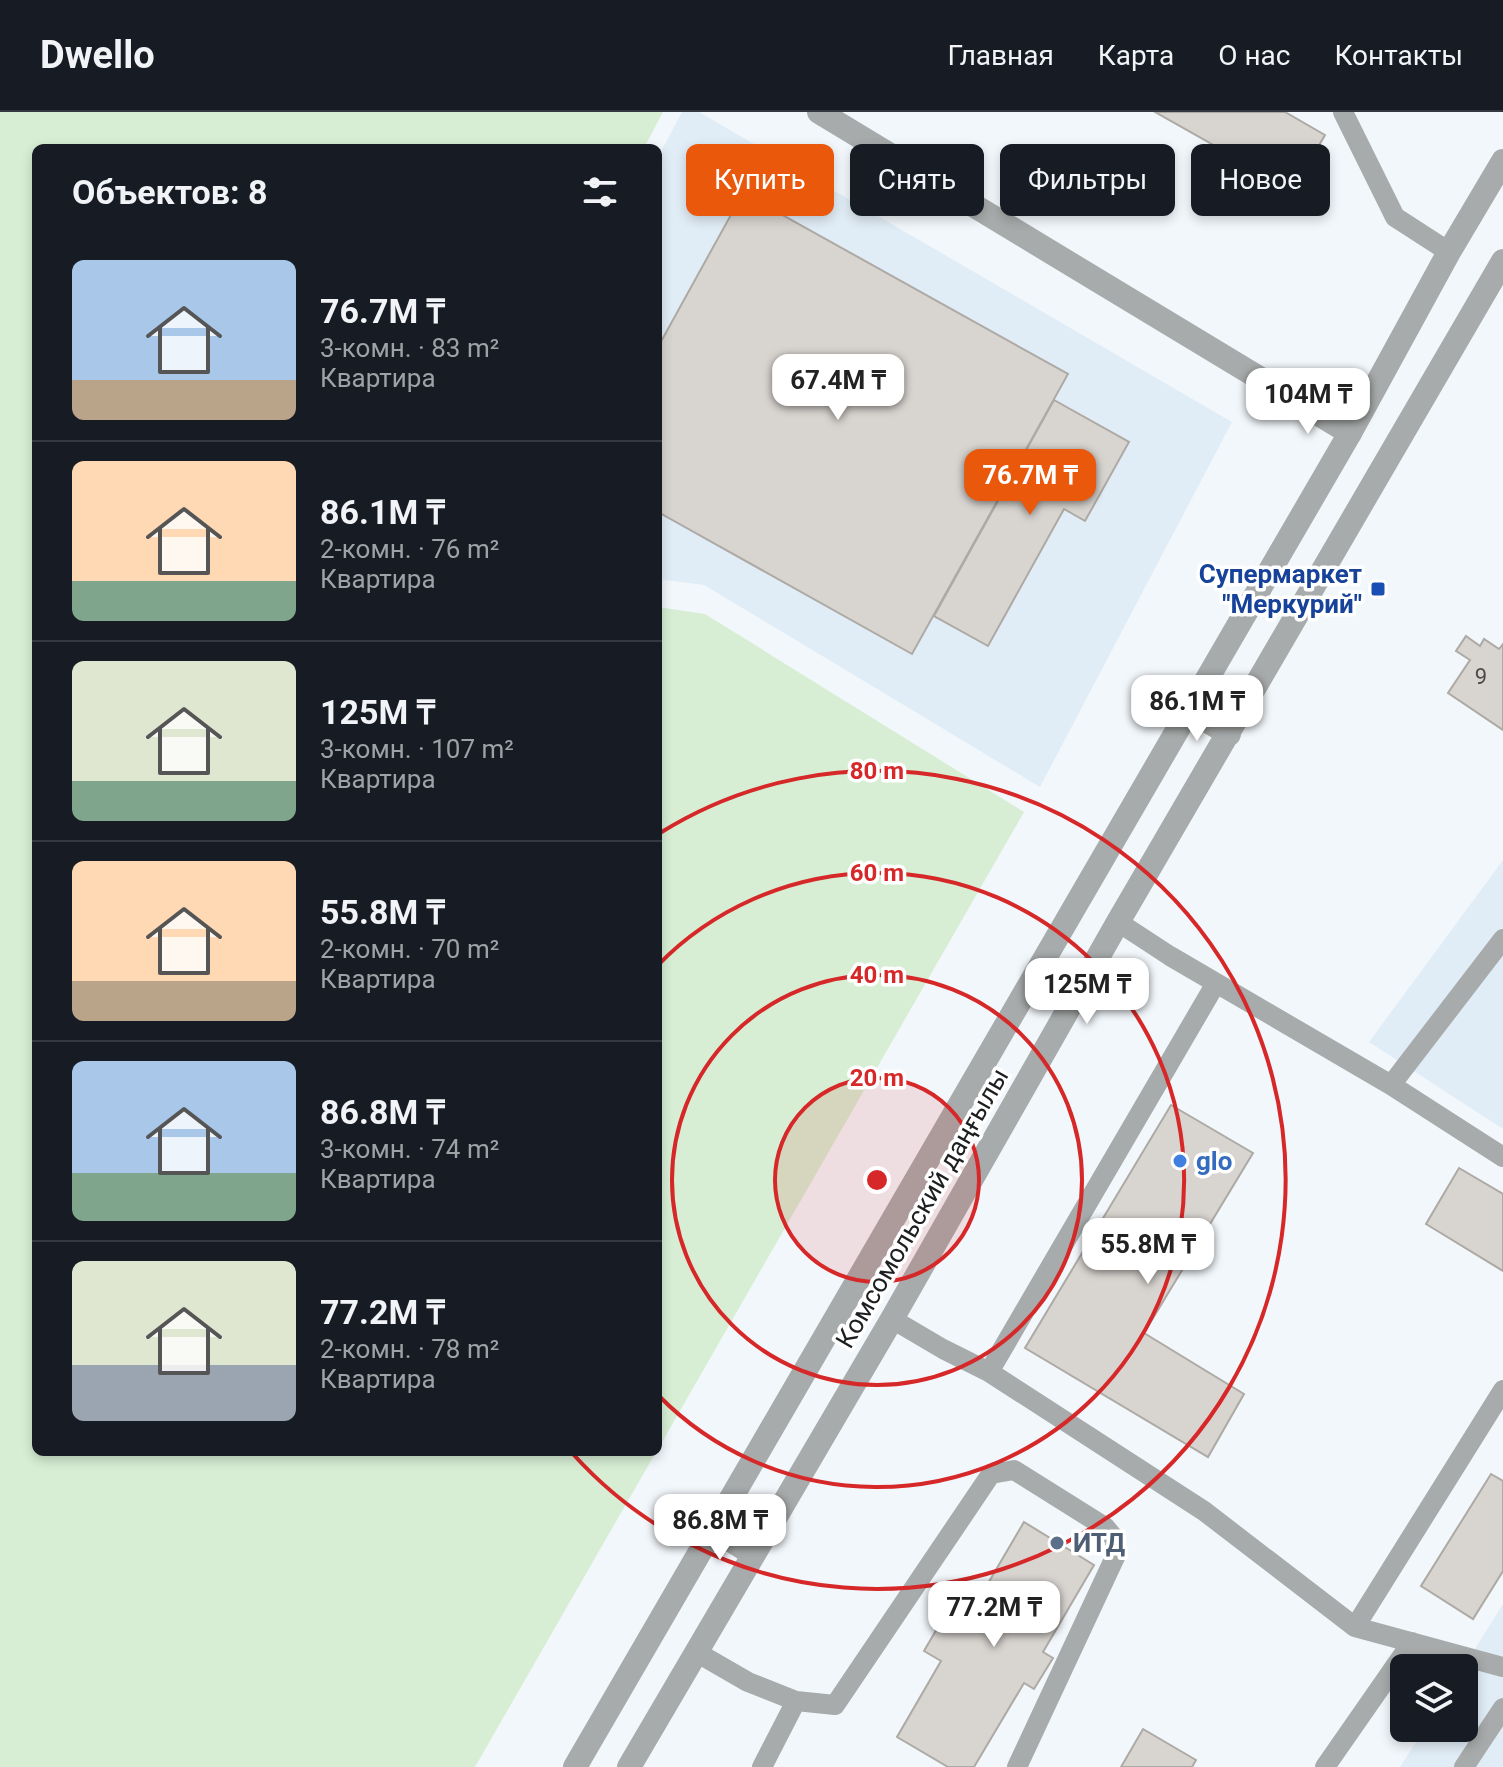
<!DOCTYPE html>
<html lang="ru">
<head>
<meta charset="utf-8">
<style>
  :root { --surface:#171b24; --page:#20242c; --text:#f1f3f6; --muted:#9ea1a6; --line:#363941; --accent:#ea580c }
  body { margin:0; font-family:Roboto,sans-serif; background:var(--page); color:var(--text); height:100vh; display:flex; flex-direction:column; font-size:30px; white-space:nowrap }
  * { box-sizing:border-box; margin:0 }
  p { font-size:26px; color:var(--muted) }
  .icon { flex:none; width:44px; height:44px; fill:none; stroke:currentColor; stroke-width:2; stroke-linecap:round; stroke-linejoin:round }
  .map { position:relative; flex:1; overflow:hidden }
  .drawer { position:absolute; left:32px; top:32px; width:630px; height:1312px; display:flex; flex-direction:column; background:var(--surface); border-radius:12px; box-shadow:0 4px 12px #0003 }
  .drawer>* { flex:none }
  .hud { position:absolute; left:686px; top:32px; width:696px; height:72px; display:flex; gap:16px }
  .controls { position:absolute; left:1390px; top:1542px; display:grid; gap:16px }
  .controls a { display:grid; place-items:center; width:88px; height:88px; border-radius:12px; background:var(--surface); box-shadow:0 4px 12px #0003; font-size:40px }
  .price { position:absolute; translate:-50% -68px; padding:0 18px; border-radius:16px; background:#fff; color:#222; font-size:26px; line-height:52px; filter:drop-shadow(0 2px 4px #0008) }
  .price::after { content:''; position:absolute; left:50%; top:48px; width:24px; height:18px; margin-left:-12px; background:inherit; clip-path:polygon(0 0,100% 0,50% 100%) }
  .price.on { background:var(--accent); color:#fff }
  ul { padding:0; list-style:none }
  li { display:flex; align-items:center; gap:24px; height:200px; padding:0 40px }
  li+li { border-top:2px solid var(--line) }
  li span { display:grid; place-items:center; flex:none; width:224px; height:160px; border-radius:12px; color:#555 }
  li>.icon { margin-inline-start:auto }
  span .icon { width:96px; height:96px; fill:#fffc; stroke-width:1 }
  li b { font-size:34px }
  h2 { display:flex; justify-content:space-between; align-items:center; height:96px; padding:0 40px; font-size:34px }
  .tag { padding:0 28px; border-radius:12px; background:var(--surface); box-shadow:0 4px 12px #0003; font-size:28px; line-height:72px }
  .tag.on { background:var(--accent); color:#fff }
  header { display:flex; align-items:center; gap:48px; box-sizing:border-box; height:112px; padding:0 40px; background:var(--surface); border-bottom:2px solid var(--line) }
  header strong { font-size:38px }
  nav { display:flex; gap:44px; margin-inline-start:auto; font-size:28px }
  .map>svg:first-child { display:block }
  .built { fill:#e1edf6 }
  .green { fill:#d7eed4 }
  .building { fill:#d8d4d0; stroke:#ada9a4; stroke-width:2 }
  .lines { fill:none; stroke-linecap:round; stroke-linejoin:round }
  .service { stroke:#a8abab; stroke-width:20 }
  .minor { stroke:#a8abab; stroke-width:24 }
  .tertiary { stroke:#a8abab; stroke-width:24 }
  .ring { fill:none; stroke:#d62828; stroke-width:4 }
  .transit-dot { fill:#1a4fb4; stroke:#fff; stroke-width:3 }
  .shop-dot { fill:#3f7fe0; stroke:#fff; stroke-width:3 }
  .service-dot { fill:#5c6f8a; stroke:#fff; stroke-width:3 }
  .labels { text-anchor:middle; stroke-width:7; stroke-linejoin:round; paint-order:stroke }
  .number-label { font-size:22px; fill:#4b4c4b }
  .transit-label { font-size:26px; font-weight:bold; fill:#164399; stroke:#fff; text-anchor:end }
  .shop-label { font-size:26px; font-weight:bold; fill:#366cbe; stroke:#fff; text-anchor:start }
  .street-label { font-size:26px; fill:#1c1e1f; stroke:#fff }
  .service-label { font-size:26px; font-weight:bold; fill:#4e5e75; stroke:#fff; text-anchor:start }
  .centre { fill:#d62828; stroke:#fff; stroke-width:4 }
  .ring-label { font-size:24px; text-anchor:middle; font-weight:bold; fill:#d62828; stroke:#fff; stroke-width:7; stroke-linejoin:round; paint-order:stroke }
</style>
</head>
<body>
<header>
<strong>Dwello</strong>
<nav><a>Главная</a><a>Карта</a><a>О нас</a><a>Контакты</a></nav>
</header>
<div class="map">
<svg width="1503" height="1655" viewBox="0 0 1503 1655">
  <rect width="100%" height="100%" fill="#f2f7fb"/>
  <path class="built" d="M682 0H699L1232 310 1040 675 704 473 658 467V45Z
    M1503 748V1017L1369 930Z
    M1503 1492V1655H1400L1425 1616H1464L1463 1556Z"/>
  <path class="green" d="M0 0H663L644 36H36V1340H656L475 1655H0Z
    M658 495 705 502 1024 700 658 1337Z"/>
  <path class="building" d="M1155 0H1285L1325 23 1293 78Z
    M743 81 1068 262 912 542 658 400V235Z
    M1054 288 1129 330 1085 409 1064 397 988 534 934 504Z
    M1466 524 1480 534 1484 527 1499 537 1503 532V618L1448 581 1470 548 1456 539Z
    M1171 993 1253 1041 1144 1221 1244 1282 1208 1345 1025 1236Z
    M1459 1056 1503 1082V1159L1426 1112Z
    M1491 1362 1503 1369V1459L1473 1507 1421 1474Z
    M1024 1410 1094 1453 1043 1540 1053 1546 1034 1577 1024 1571 974 1655H948L897 1625 941 1549 924 1539 959 1479 977 1490Z
    M1143 1617 1196 1648 1192 1655H1121Z"/>
  <g class="lines">
    <path class="service" d="M1343 0 1395 105 1449 140
      M1118 810 1170 844 1391 973 1503 1045
      M1391 973 1503 827
      M892 1207 943 1237 989 1260 1204 1399 1355 1515 1503 1555
      M989 1260 1216 871
      M1355 1515 1503 1278
      M696 1540 748 1570 796 1589 835 1593 991 1362 1014 1358 1105 1415 1115 1427 1116 1443 1017 1655
      M762 1655 796 1589
      M1325 1655 1412 1530
      M1464 1655 1503 1596"/>
    <path class="minor" d="M819 0 1350 321
      M713 1417 753 1442"/>
    <path class="tertiary" d="M1189 598 1229 622
      M575 1655 1350 321 1449 140 1503 49
      M629 1655 892 1207 1118 810 1503 149"/>
  </g>
  <circle cx="877" cy="1068" r="102" fill="#d62828" fill-opacity=".12"/>
  <g class="ring">
    <circle cx="877" cy="1068" r="102"/>
    <circle cx="877" cy="1068" r="205"/>
    <path d="M658 853A307 307 0 1 1 658 1283"/>
    <path d="M660 721A409 409 0 1 1 573 1342"/>
  </g>
  <rect class="transit-dot" x="1370" y="469" width="16" height="16" rx="4"/>
  <circle class="shop-dot" cx="1180" cy="1049" r="8"/>
  <circle class="service-dot" cx="1057" cy="1431" r="8"/>
  <g class="labels">
    <g class="number-label">
      <text x="1481" y="572">9</text>
    </g>
    <g class="transit-label">
      <text x="1362" y="471">Супермаркет<tspan x="1362" dy="30">"Меркурий"</tspan></text>
    </g>
    <g class="shop-label">
      <text x="1196" y="1058">glo</text>
    </g>
    <g class="street-label">
      <text transform="translate(922 1096) rotate(-60)" y="9">Комсомольский даңғылы</text>
    </g>
    <g class="service-label">
      <text x="1073" y="1440">ИТД</text>
    </g>
  </g>
  <circle cx="877" cy="1068" r="12" class="centre"/>
  <g class="ring-label">
    <text x="877" y="667">80 m</text>
    <text x="877" y="769">60 m</text>
    <text x="877" y="871">40 m</text>
    <text x="877" y="974">20 m</text>
  </g>
</svg>
<div class="controls">
<a><svg class="icon" aria-label="layers" viewBox="0 0 24 24"><path d="M12 4l9 5-9 5-9-5zM3 14l9 5 9-5"/></svg></a>
</div>
<b class="price" style="left:838px;top:310px">67.4M ₸</b>
<b class="price" style="left:1308px;top:324px">104M ₸</b>
<b class="price on" style="left:1030px;top:405px">76.7M ₸</b>
<b class="price" style="left:1197px;top:631px">86.1M ₸</b>
<b class="price" style="left:1087px;top:914px">125M ₸</b>
<b class="price" style="left:1148px;top:1174px">55.8M ₸</b>
<b class="price" style="left:720px;top:1450px">86.8M ₸</b>
<b class="price" style="left:994px;top:1537px">77.2M ₸</b>
<div class="hud">
<a class="tag on">Купить</a>
<a class="tag">Снять</a>
<a class="tag">Фильтры</a>
<a class="tag">Новое</a>
</div>
<section class="drawer">
<h2>Объектов: 8<svg class="icon" aria-label="filters" viewBox="0 0 24 24"><path d="M4 7h16M4 17h16"/><circle cx="9" cy="7" r="2"/><circle cx="15" cy="17" r="2"/></svg></h2>
<ul>
<li><span style="background:linear-gradient(#a9c7e8 75%,#b9a48a 0)"><svg class="icon" aria-label="home" viewBox="0 0 24 24"><path d="M3 11l9-7 9 7M6 9v11h12V9"/></svg></span><div><b>76.7M ₸</b><p>3-комн. · 83 m²</p><p>Квартира</p></div></li>
<li><span style="background:linear-gradient(#ffd9b3 75%,#7fa58c 0)"><svg class="icon" aria-label="home" viewBox="0 0 24 24"><path d="M3 11l9-7 9 7M6 9v11h12V9"/></svg></span><div><b>86.1M ₸</b><p>2-комн. · 76 m²</p><p>Квартира</p></div></li>
<li><span style="background:linear-gradient(#dfe7d0 75%,#7fa58c 0)"><svg class="icon" aria-label="home" viewBox="0 0 24 24"><path d="M3 11l9-7 9 7M6 9v11h12V9"/></svg></span><div><b>125M ₸</b><p>3-комн. · 107 m²</p><p>Квартира</p></div></li>
<li><span style="background:linear-gradient(#ffd9b3 75%,#b9a48a 0)"><svg class="icon" aria-label="home" viewBox="0 0 24 24"><path d="M3 11l9-7 9 7M6 9v11h12V9"/></svg></span><div><b>55.8M ₸</b><p>2-комн. · 70 m²</p><p>Квартира</p></div></li>
<li><span style="background:linear-gradient(#a9c7e8 70%,#7fa58c 0)"><svg class="icon" aria-label="home" viewBox="0 0 24 24"><path d="M3 11l9-7 9 7M6 9v11h12V9"/></svg></span><div><b>86.8M ₸</b><p>3-комн. · 74 m²</p><p>Квартира</p></div></li>
<li><span style="background:linear-gradient(#dfe7d0 65%,#9aa5b1 0)"><svg class="icon" aria-label="home" viewBox="0 0 24 24"><path d="M3 11l9-7 9 7M6 9v11h12V9"/></svg></span><div><b>77.2M ₸</b><p>2-комн. · 78 m²</p><p>Квартира</p></div></li>
</ul>
</section>
</div>
</body>
</html>
